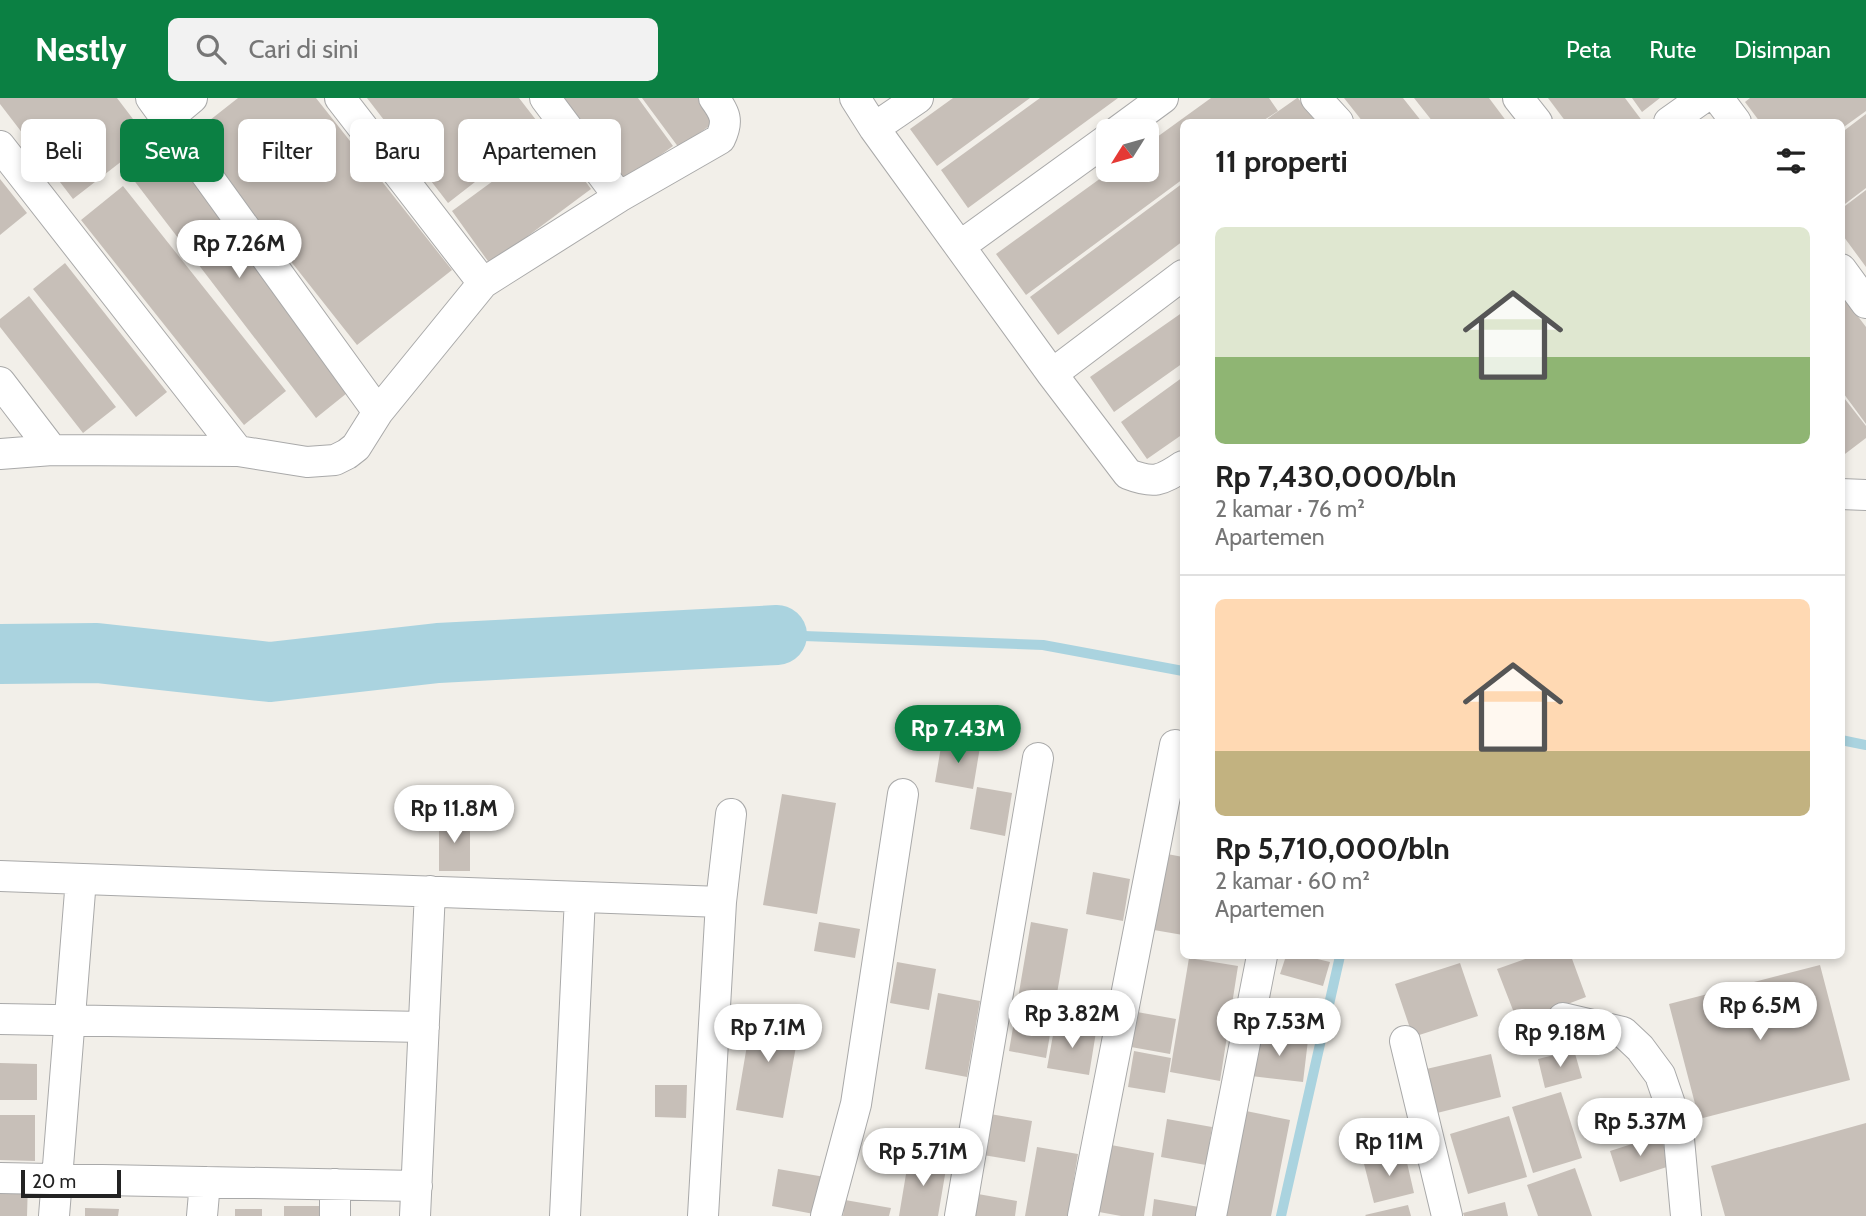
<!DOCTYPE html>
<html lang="id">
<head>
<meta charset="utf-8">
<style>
  :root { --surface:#fff; --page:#f2f2f2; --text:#222; --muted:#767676; --line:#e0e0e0; --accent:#0b8043 }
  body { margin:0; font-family:Cabin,sans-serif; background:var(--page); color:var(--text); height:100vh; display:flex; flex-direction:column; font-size:26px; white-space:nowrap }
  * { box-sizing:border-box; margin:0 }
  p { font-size:23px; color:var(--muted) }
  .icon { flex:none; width:38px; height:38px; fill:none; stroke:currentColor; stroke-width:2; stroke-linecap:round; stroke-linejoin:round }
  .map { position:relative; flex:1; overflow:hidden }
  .side { position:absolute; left:1180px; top:21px; width:665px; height:840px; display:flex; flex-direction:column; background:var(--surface); border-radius:10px; box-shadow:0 4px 10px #0003 }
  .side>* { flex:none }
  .hud { position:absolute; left:21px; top:21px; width:665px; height:63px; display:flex; gap:14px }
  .needle { width:46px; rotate:233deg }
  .tools { position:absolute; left:1096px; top:21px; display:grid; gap:14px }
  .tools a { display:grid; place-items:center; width:63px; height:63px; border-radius:10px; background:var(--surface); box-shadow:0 4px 10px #0003; font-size:35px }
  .scale { position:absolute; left:21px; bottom:18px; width:100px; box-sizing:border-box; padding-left:7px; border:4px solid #222; border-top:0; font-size:19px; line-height:24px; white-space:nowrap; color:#222; -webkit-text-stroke:5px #fff; paint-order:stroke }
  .price { position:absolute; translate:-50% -60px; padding:0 16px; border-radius:24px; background:#fff; color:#222; font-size:23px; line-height:46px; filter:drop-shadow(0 2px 4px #0008) }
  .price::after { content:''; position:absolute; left:50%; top:42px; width:21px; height:16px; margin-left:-10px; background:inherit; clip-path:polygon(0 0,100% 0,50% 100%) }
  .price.current { background:var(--accent); color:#fff }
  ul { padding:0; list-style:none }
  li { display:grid; align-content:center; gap:14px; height:371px; padding:0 35px }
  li+li { border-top:2px solid var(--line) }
  li span { display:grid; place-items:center; height:217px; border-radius:10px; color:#555 }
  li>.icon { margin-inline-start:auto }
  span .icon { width:126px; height:126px; fill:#fffc; stroke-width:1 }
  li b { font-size:30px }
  h2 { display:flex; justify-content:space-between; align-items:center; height:84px; padding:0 35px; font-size:30px }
  .pill { padding:0 24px; border-radius:10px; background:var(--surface); box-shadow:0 4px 10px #0003; font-size:24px; line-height:63px }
  .pill.current { background:var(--accent); color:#fff }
  header { display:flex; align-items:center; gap:42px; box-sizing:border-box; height:98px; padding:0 35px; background:var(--accent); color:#fff }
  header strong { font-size:33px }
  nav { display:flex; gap:38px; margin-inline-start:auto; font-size:24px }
  .search { width:490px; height:63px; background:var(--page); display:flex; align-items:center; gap:18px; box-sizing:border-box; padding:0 24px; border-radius:10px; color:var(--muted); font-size:26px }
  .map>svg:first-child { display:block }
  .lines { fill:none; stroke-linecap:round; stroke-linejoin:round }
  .stream { stroke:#aad3df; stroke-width:10 }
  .river { stroke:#aad3df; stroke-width:60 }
  .building { fill:#c7bfb8 }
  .street-casing { stroke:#a9a9a9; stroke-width:32 }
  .street { stroke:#fff; stroke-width:30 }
</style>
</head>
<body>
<header>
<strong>Nestly</strong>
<div class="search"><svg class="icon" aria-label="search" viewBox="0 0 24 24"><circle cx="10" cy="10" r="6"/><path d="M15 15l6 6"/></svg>Cari di sini</div>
<nav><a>Peta</a><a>Rute</a><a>Disimpan</a></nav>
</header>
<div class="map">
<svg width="1866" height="1118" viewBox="0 0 1866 1118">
  <rect width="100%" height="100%" fill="#f2efe9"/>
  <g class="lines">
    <path class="stream" d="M777 537 1043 547 1183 573
      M1841 642 1866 647
      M1281 1118 1340 858"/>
    <path class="river" d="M0 556 97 555 270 574 438 555 777 537"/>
  </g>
  <path class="building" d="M0 0H117L149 42 73 101 0 6Z
    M238 0H316L452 172 357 247 191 37Z
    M367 0H519L543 31 448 105Z
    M563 0H638L673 48 625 83Z
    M642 0H700L716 23 679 50Z
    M953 0H1030L937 68 910 31Z
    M1040 0H1118L968 110 941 72Z
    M1211 0H1269L1278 13 1261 24H1183V81L1026 197 996 156 1112 72H1146V47Z
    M1298 0 1316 24H1263L1297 0Z
    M1344 0H1403L1422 24H1363Z
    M1414 0H1489L1507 24H1433Z
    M1548 0H1625L1643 24H1566Z
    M1632 0H1660L1642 14Z
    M1750 0H1866V13L1841 31V24H1760L1745 4Z
    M1866 16V90L1841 109V35Z
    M553 39 591 91 490 166 452 113Z
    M162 44 352 291 316 320 126 72Z
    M0 81 27 115 0 137Z
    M1183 85V143L1058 237 1030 199Z
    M123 88 286 293 244 327 81 122Z
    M1866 92V169L1841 135V111Z
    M65 165 167 294 136 319 33 191Z
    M1841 196 1866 229V326L1841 292Z
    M29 198 116 309 83 335 0 229V221Z
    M1183 214V265L1114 314 1090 279Z
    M1183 279V336L1147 361 1121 324Z
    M1841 296 1866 328V340L1841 359Z
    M942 643 980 649 973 691 935 684Z
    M977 689 1012 695 1005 738 970 731Z
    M782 696 836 705 817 816 763 807Z
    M439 720H470V773H439Z
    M1162 755 1183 759V837L1148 831Z
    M1093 774 1130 781 1123 823 1086 816Z
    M819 824 860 831 855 860 814 853Z
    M1031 824 1068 831 1046 960 1009 953Z
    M1286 858H1305L1330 864 1323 888 1280 876Z
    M1534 858H1571L1586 899 1518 925 1497 871Z
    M1189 860 1238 868 1220 983 1170 974Z
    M897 864 936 871 929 912 890 905Z
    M1460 865 1478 918 1413 939 1395 886Z
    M1820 867 1850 982 1699 1021 1669 906Z
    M938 895 980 903 967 979 925 971Z
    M753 912 801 921 783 1020 736 1012Z
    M1137 914 1176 921 1170 956 1131 949Z
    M1536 921 1546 945 1516 957 1507 934Z
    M1055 926 1096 934 1089 977 1047 970Z
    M1256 935 1308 942 1303 984 1251 978Z
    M1574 952 1582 980 1545 990 1538 961Z
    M1134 953 1171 960 1165 995 1128 989Z
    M1491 956 1501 999 1433 1016 1422 972Z
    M0 965 37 966V1002H0Z
    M655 987H687L686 1020 655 1019Z
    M1561 994 1582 1060 1533 1075 1512 1009Z
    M1246 1013 1290 1022 1271 1118H1225Z
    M990 1016 1032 1023 1025 1064 983 1057Z
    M0 1017H35V1063L0 1062Z
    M1509 1018 1527 1079 1468 1096 1450 1036Z
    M1167 1021 1212 1029 1206 1067 1161 1059Z
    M1866 1025V1118H1725L1711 1068Z
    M1660 1037 1670 1068 1620 1084 1610 1053Z
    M1111 1047 1154 1055 1144 1118H1121L1099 1114Z
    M1037 1049 1078 1056 1068 1118H1025Z
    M1405 1056 1414 1095 1374 1105 1364 1066Z
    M909 1058 947 1065 938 1118H899Z
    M1575 1070 1592 1118H1538L1527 1087Z
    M778 1071 825 1079 819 1117 772 1108Z
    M0 1084H28L27 1118H0Z
    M978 1096 1017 1103 1015 1118H973Z
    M1154 1101 1199 1109 1197 1118H1152Z
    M845 1102 891 1110 889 1118H843Z
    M1505 1104 1508 1118H1464L1463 1115Z
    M1408 1107 1411 1118H1366L1365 1117Z
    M284 1108H319V1118H284Z
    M85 1110 119 1111 118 1118H85Z
    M235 1111H262V1118H235Z"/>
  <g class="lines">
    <g class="street-casing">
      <path id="street" d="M151 0 378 314
        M340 0 483 185
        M545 0 619 99
        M855 0 874 30 1052 276 1128 376C1154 386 1161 383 1183 368
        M1316 0 1338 24
        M1518 0 1537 24
        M1718 0 1736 24
        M167 21 192 0
        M1669 24 1703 0
        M874 30 918 0
        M1118 33 1163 0
        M0 48 238 353
        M960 148 1108 41
        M1841 171 1866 205
        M1052 276 1183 177
        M0 284 52 352
        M0 356 52 352 238 353 307 364 335 362 347 356 356 349 378 314 483 185 619 99 720 41C729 23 725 15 714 0
        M1841 396 1866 397
        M0 778 721 804
        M1563 920 1623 934 1640 950 1660 977 1671 1009 1679 1041 1686 1118
        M0 921 424 929
        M1405 943 1447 1118
        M0 1080 417 1088
        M335 1086V1118
        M54 1118 81 781
        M202 1118 205 1084
        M415 1118 430 793
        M565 1118 580 799
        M703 1118 721 804 731 716
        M826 1118 856 1006 903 696
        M960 1118 1038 660
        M1083 1118 1175 647
        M1211 1118 1262 858"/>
    </g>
    <use href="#street" class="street"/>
  </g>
</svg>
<div class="tools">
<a><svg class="needle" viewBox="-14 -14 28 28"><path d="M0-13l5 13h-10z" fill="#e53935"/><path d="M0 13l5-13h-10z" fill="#767676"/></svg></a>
</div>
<div class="scale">20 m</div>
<b class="price" style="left:239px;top:182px">Rp 7.26M</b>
<b class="price current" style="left:958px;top:667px">Rp 7.43M</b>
<b class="price" style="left:454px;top:747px">Rp 11.8M</b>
<b class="price" style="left:1760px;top:944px">Rp 6.5M</b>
<b class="price" style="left:1072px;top:952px">Rp 3.82M</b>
<b class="price" style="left:1279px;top:960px">Rp 7.53M</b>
<b class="price" style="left:768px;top:966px">Rp 7.1M</b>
<b class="price" style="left:1560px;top:971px">Rp 9.18M</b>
<b class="price" style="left:1640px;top:1060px">Rp 5.37M</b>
<b class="price" style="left:1389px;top:1080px">Rp 11M</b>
<b class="price" style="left:923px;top:1090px">Rp 5.71M</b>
<div class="hud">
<a class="pill">Beli</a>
<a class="pill current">Sewa</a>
<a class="pill">Filter</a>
<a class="pill">Baru</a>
<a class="pill">Apartemen</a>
</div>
<section class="side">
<h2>11 properti<svg class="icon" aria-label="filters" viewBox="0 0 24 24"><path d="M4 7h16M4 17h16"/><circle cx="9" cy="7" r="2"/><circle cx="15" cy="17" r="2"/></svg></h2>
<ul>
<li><span style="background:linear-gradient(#dfe7d0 60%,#8fb573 0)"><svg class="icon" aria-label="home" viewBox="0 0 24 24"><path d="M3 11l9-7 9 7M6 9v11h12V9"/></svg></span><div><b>Rp 7,430,000/bln</b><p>2 kamar · 76 m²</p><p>Apartemen</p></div></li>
<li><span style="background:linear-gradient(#ffd9b3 70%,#c2b280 0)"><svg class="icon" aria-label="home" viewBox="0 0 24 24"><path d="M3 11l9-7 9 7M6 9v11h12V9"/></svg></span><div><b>Rp 5,710,000/bln</b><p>2 kamar · 60 m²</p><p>Apartemen</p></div></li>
</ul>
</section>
</div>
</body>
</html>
